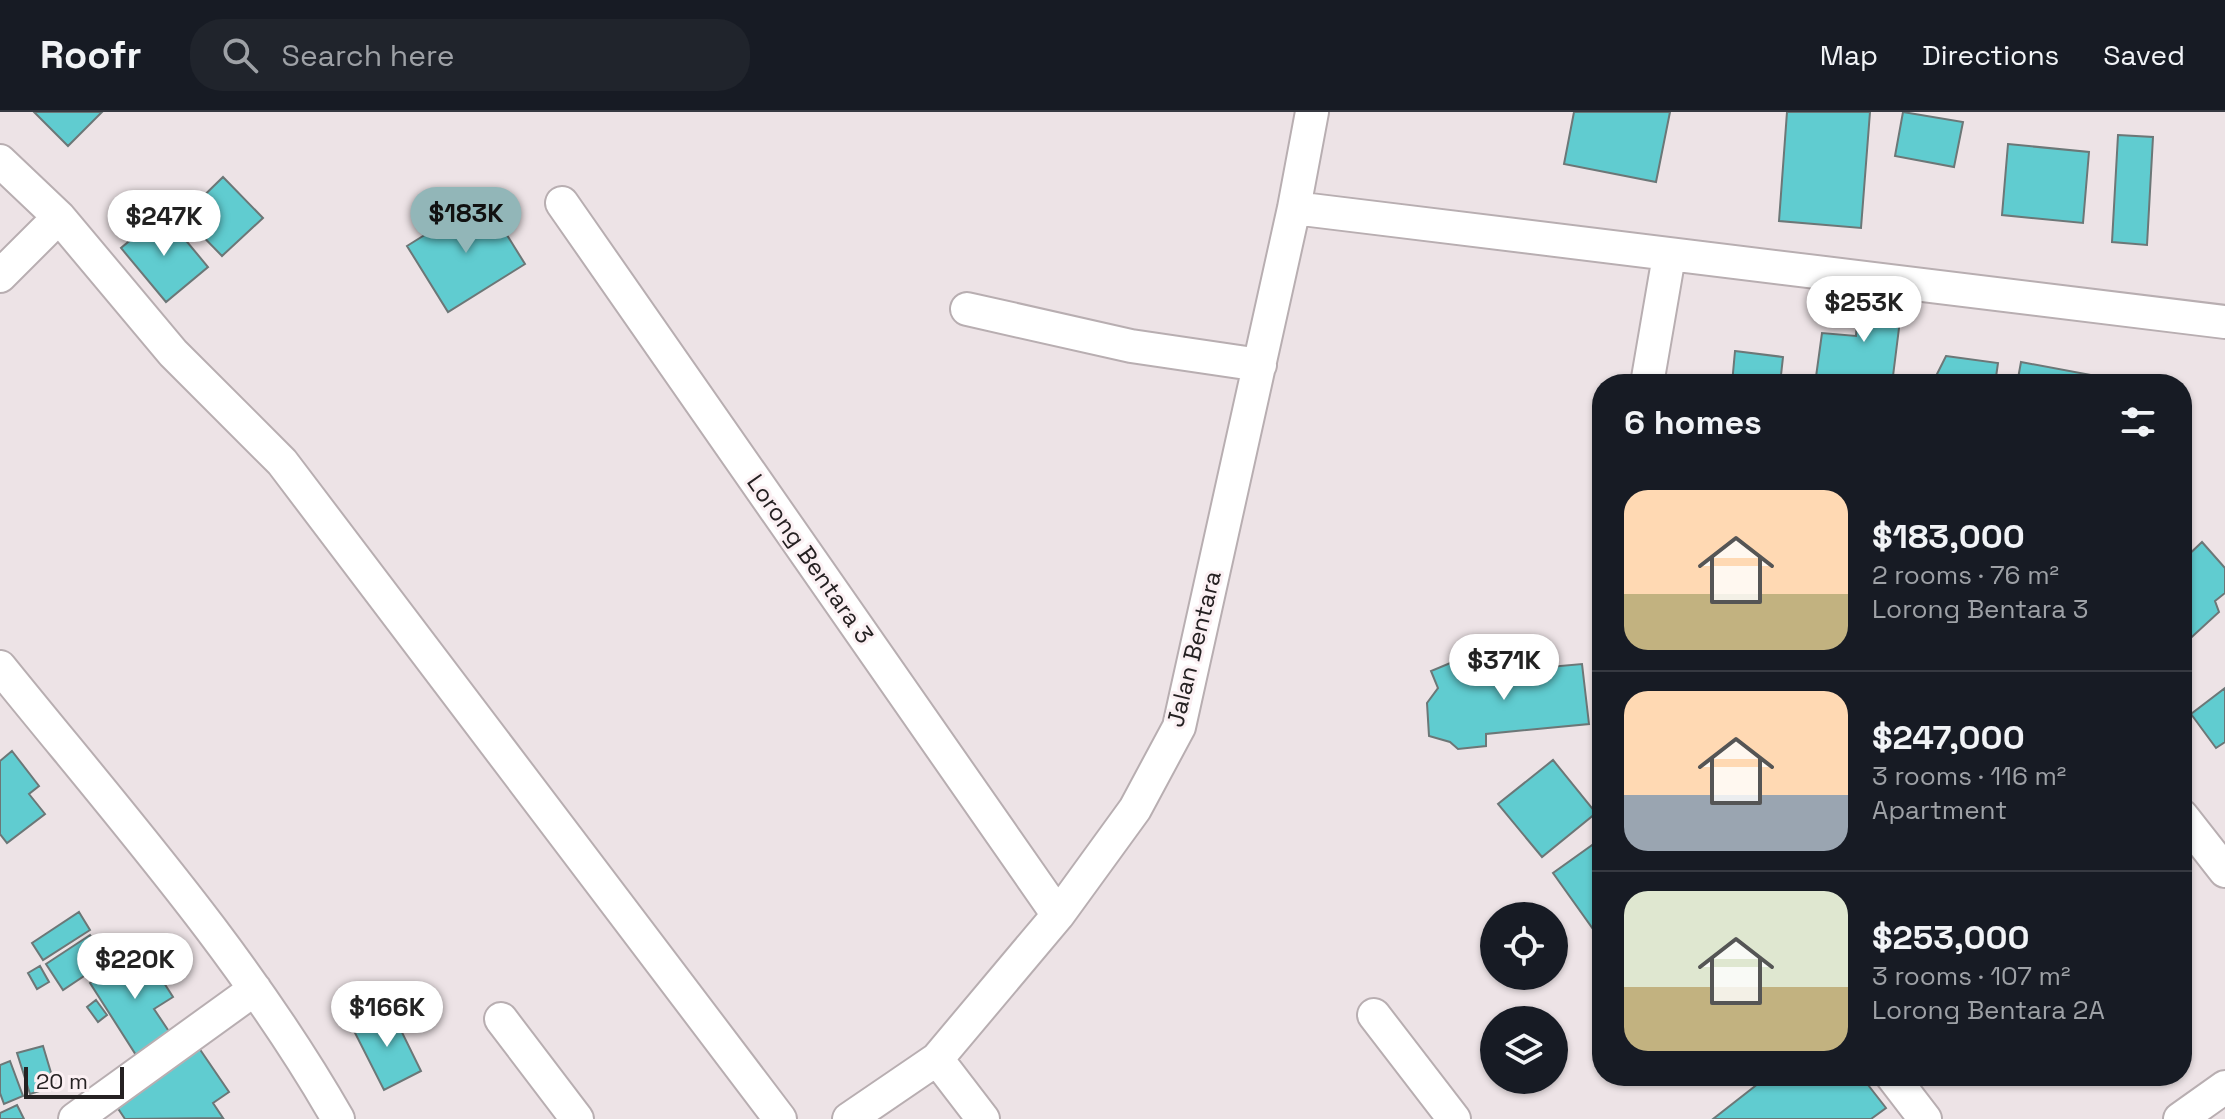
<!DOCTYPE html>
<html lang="en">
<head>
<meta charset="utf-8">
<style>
  :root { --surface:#171b24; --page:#20242c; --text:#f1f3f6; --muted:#9ea1a6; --line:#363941; --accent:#92b6b8 }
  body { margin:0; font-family:"Space Grotesk",sans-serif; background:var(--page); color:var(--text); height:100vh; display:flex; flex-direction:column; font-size:30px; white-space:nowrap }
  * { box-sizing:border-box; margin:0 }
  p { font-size:26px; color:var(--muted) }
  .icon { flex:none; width:44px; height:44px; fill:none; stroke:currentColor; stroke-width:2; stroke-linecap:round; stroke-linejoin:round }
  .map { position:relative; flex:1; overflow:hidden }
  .panel { position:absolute; left:1592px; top:262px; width:600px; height:712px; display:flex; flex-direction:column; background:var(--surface); border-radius:32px; box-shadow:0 2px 6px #0004 }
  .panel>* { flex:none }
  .controls { position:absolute; left:1480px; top:790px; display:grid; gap:16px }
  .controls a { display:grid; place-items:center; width:88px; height:88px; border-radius:50%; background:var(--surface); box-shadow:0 2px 6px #0004; font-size:40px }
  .scale { position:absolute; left:24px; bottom:20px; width:100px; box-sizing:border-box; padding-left:8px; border:4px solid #252122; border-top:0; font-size:22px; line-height:28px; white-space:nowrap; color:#252122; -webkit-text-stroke:6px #fbf0f3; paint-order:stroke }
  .price { position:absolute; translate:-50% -68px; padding:0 18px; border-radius:28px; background:#fff; color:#222; font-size:26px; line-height:52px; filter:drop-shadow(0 2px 4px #0008) }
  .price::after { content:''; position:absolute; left:50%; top:48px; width:24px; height:18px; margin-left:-12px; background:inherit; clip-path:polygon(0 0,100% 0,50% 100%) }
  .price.selected { background:var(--accent); color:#111 }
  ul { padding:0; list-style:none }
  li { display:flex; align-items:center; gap:24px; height:200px; padding:0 32px }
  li+li { border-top:2px solid var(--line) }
  li span { display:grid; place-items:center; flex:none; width:224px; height:160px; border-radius:24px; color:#555 }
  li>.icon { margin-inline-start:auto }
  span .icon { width:96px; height:96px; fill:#fffc; stroke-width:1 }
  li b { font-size:34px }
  h2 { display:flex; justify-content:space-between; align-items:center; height:96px; padding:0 32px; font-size:34px }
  header { display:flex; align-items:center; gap:48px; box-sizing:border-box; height:112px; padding:0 40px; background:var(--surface); border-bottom:2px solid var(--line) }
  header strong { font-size:38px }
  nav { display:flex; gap:44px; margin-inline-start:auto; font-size:28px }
  .search { width:560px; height:72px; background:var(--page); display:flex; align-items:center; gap:20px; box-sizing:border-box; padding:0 28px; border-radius:32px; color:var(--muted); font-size:30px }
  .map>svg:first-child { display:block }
  .building { fill:#60ccd0; stroke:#6c7777; stroke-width:2 }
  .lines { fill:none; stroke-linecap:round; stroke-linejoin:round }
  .street-casing { stroke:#b8aeb1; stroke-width:36 }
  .street { stroke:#fff; stroke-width:32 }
  .labels { text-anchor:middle; stroke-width:6; stroke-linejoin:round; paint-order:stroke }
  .street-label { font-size:24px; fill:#252122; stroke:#fbf0f3 }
</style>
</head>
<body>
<header>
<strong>Roofr</strong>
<div class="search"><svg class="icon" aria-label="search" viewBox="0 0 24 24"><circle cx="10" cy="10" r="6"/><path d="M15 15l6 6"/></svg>Search here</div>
<nav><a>Map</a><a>Directions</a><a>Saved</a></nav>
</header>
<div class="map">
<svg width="2225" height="1007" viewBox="0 0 2225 1007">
  <rect width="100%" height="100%" fill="#ede3e6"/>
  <path class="building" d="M34 0H102L68 34Z
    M1574 0H1670L1656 70 1564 52Z
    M1787 0H1870L1861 116 1779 109Z
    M1903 0 1963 10 1954 55 1895 44Z
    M2118 23 2153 25 2147 133 2112 130Z
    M2008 32 2089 40 2083 111 2002 103Z
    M223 65 263 106 222 144 183 104Z
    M484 86 525 152 448 200 407 134Z
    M163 101 208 155 166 190 121 136Z
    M1859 175 1903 184 1892 272H1815L1822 221 1856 224Z
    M1735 239 1783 245 1780 272H1732Z
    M1946 244 1998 251 1995 272H1932Z
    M2021 250 2091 263 2089 272H2017Z
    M2202 430 2225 456V481L2215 489 2219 500 2182 534V449Z
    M1460 547 1463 563 1582 552 1589 612 1486 622V634L1458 637 1450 630 1429 624 1427 591 1438 576 1431 559Z
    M2225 576V630L2216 636 2191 602Z
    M12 639 39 674 29 682 45 702 7 731 0 722V649Z
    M1553 648 1596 701 1542 745 1498 692Z
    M1602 726V821L1598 824 1553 761Z
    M79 800 90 818 43 848 32 831Z
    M90 823 100 837 82 849 90 860 63 878 46 852Z
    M143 838 173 885 154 897 170 921 136 943 90 871Z
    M40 854 49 870 37 877 28 861Z
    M96 888 107 903 98 910 87 895Z
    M390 896 421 959 384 978 352 915Z
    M43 934 55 974 30 982 17 941Z
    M199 936 229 980 213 991 223 1006 125 1007 115 992Z
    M10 949 23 984 4 992 0 981V953Z
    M1768 964H1861L1886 996 1871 1007H1713Z
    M17 993 24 1007H0V1001Z"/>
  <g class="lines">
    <g class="street-casing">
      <path id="street" d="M0 49 59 105 173 241 282 350 780 1007
        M562 91 1058 803
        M1294 96 2225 210
        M0 164 59 105
        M967 197 1131 234 1260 253
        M1647 272 1669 144
        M0 555C118 701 245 844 338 1007
        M2182 704 2225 759
        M1374 903 1454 1007
        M501 907 577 1007
        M937 947 983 1007
        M1892 964 1925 1007
        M75 1007 255 877
        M849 1007 937 947 1058 803 1135 697 1179 615 1294 96 1312 0
        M2180 1007 2225 975"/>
    </g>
    <use href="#street" class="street"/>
  </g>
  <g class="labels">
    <g class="street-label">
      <text transform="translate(810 447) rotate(55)" y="8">Lorong Bentara 3</text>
      <text transform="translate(1194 537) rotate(-76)" y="8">Jalan Bentara</text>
    </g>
  </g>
</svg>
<div class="controls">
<a><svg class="icon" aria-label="locate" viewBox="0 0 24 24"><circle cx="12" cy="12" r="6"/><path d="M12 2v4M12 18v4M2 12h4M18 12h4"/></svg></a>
<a><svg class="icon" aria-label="layers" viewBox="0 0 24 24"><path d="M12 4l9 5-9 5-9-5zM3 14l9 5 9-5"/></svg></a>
</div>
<div class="scale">20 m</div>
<b class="price selected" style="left:466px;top:143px">$183K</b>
<b class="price" style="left:164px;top:146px">$247K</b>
<b class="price" style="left:1864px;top:232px">$253K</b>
<b class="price" style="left:1504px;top:590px">$371K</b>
<b class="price" style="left:135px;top:889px">$220K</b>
<b class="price" style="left:387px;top:937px">$166K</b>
<section class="panel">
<h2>6 homes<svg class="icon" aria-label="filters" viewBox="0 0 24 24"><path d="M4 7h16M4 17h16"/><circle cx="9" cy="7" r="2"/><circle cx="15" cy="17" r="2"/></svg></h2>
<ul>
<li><span style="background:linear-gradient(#ffd9b3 65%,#c2b280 0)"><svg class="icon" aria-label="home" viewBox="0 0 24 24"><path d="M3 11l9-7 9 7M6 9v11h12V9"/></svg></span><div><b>$183,000</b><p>2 rooms · 76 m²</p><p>Lorong Bentara 3</p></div></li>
<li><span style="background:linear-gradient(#ffd9b3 65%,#9aa5b1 0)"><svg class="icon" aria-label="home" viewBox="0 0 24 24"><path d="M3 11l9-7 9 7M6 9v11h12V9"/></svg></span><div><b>$247,000</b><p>3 rooms · 116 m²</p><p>Apartment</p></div></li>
<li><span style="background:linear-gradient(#dfe7d0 60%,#c2b280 0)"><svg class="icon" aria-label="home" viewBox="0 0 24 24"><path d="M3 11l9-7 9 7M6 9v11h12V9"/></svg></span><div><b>$253,000</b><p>3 rooms · 107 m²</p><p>Lorong Bentara 2A</p></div></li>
</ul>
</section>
</div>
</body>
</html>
